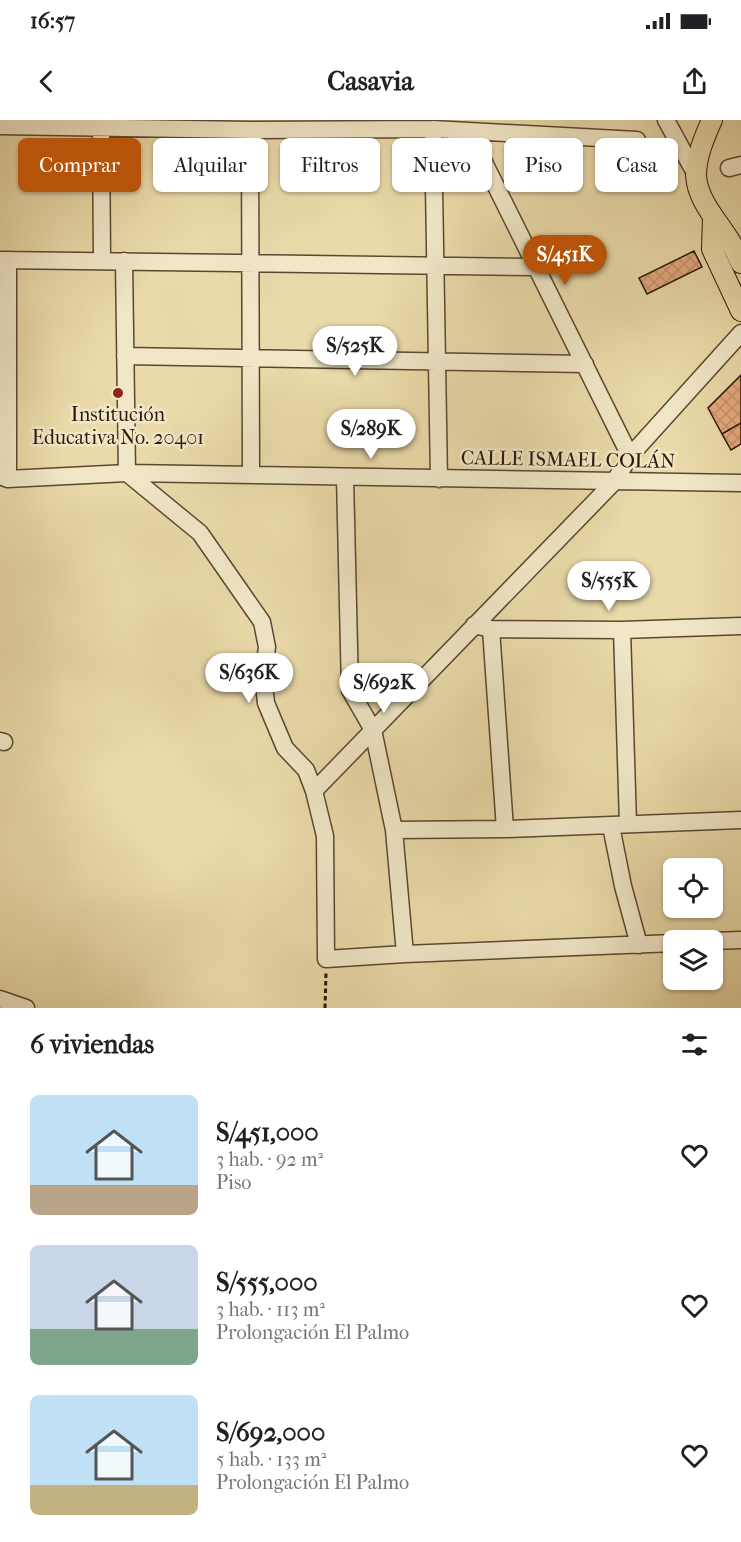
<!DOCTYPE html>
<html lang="es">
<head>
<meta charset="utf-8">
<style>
  :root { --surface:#fff; --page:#f6f6f6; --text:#202124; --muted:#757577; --accent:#b45309 }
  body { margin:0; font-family:"IM FELL French Canon",serif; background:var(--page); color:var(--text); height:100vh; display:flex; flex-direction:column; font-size:22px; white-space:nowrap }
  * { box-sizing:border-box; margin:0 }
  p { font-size:20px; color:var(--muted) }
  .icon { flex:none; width:33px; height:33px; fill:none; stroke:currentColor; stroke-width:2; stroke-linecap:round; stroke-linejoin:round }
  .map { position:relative; height:888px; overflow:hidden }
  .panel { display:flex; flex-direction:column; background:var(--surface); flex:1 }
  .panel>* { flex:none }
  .top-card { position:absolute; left:18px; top:18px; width:705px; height:54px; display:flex; gap:12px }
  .controls { position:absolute; left:663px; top:738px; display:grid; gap:12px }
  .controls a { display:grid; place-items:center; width:60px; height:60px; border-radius:9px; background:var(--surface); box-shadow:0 2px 4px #0004; font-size:30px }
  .price { position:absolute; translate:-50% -51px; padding:0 14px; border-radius:21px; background:#fff; color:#222; font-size:20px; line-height:39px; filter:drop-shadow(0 2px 3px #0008) }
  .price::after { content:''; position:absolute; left:50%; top:36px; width:18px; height:14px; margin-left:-9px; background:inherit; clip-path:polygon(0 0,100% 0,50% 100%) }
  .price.selected { background:var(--accent); color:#fff }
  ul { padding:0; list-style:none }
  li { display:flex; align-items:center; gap:18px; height:150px; padding:0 30px }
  li span { display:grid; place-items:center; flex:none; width:168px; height:120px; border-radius:9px; color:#555 }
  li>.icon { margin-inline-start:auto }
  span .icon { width:72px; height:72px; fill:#fffc; stroke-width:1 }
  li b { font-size:26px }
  h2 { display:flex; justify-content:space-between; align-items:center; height:72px; padding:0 30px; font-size:26px }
  .chip { padding:0 21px; border-radius:9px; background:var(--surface); box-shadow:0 2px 4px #0004; font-size:21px; line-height:54px }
  .chip.selected { background:var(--accent); color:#fff }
  .status { display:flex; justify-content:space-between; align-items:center; height:42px; padding:0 30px; background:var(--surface); direction:ltr }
  .status svg { height:16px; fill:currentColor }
  header { display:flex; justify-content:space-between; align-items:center; height:78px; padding:0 30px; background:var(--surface); font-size:27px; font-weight:800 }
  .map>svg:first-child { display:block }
  .building { fill:url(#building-cross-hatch); stroke:#2b1608; stroke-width:1.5 }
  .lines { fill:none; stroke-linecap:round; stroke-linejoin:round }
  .minor-casing { stroke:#5b4730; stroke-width:19 }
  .major-casing { stroke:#2b1608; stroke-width:22 }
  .path { stroke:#2b1608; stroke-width:3; stroke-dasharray:4.5 3; stroke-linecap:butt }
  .minor { stroke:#f1e7c7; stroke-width:16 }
  .major { stroke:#eadaa9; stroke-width:20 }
  .poi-dot { fill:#8f2418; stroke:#f1e7c7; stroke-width:2 }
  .labels { text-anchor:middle; stroke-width:5; stroke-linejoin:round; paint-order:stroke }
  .poi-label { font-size:20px; fill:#2b1608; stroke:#f1e7c7 }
  .street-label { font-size:20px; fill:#2b1608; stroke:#f1e7c7 }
</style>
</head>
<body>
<div class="status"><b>16:57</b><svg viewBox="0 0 49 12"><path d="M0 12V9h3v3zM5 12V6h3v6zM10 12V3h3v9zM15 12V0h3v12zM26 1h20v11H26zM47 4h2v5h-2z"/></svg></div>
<header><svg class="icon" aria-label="back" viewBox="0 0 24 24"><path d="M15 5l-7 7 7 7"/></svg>Casavia<svg class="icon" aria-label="share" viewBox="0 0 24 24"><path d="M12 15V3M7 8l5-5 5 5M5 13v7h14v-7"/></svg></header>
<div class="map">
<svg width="741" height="888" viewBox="0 0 741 888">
  <defs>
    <pattern id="building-cross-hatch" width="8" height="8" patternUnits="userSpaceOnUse" patternTransform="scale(1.5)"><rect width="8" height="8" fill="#e3a87c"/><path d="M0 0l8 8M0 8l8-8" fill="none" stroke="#c3906a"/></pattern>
  </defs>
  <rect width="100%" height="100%" fill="#eadaa9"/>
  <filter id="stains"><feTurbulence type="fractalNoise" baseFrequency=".00333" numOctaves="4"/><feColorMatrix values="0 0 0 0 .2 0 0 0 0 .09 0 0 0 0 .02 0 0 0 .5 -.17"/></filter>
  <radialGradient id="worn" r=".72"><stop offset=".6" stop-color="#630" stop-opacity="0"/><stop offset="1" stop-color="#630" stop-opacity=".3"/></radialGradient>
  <path class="building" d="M694 131 702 147 647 174 639 158Z
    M741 255V303L722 314 708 288Z
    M741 303V324L731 330 722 314Z"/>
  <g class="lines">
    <g class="minor-casing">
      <path id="minor" d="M666 0 696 55
        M0 6 250 10 433 9 637 20
        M101 7 102 141
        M433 9 439 359
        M250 10 251 355
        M469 12 630 336
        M729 48 741 45
        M0 140 536 147
        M8 140V359
        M124 141 127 353 200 413 262 502 267 527 263 556 266 583 285 628 306 650 314 671 325 716 326 839 405 834 674 823
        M125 236 585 244
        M0 356 8 359 127 353 741 363
        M345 357 350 570 373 610 394 710 405 834
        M474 505 491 509 622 510 741 506
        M491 509 505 709
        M622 510 628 704
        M0 621 4 622
        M314 671 614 362 630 336 741 213
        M611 706 623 766 639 825
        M394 710 505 709 741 700
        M712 821 741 820
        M0 879 26 888"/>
    </g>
    <g class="major-casing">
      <path id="major" d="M712 0C705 16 696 36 696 55 697 79 716 99 728 118 733 125 737 135 741 143
        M713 98 712 129 741 191"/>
    </g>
    <path class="path" d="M325 888 326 853"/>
    <use href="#minor" class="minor"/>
    <use href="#major" class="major"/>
  </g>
  <circle class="poi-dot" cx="118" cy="273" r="6"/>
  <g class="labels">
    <g class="poi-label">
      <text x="118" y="301">Institución<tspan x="118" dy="23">Educativa No. 20401</tspan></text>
    </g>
    <g class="street-label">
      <text transform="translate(568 339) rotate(1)" y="7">CALLE ISMAEL COLÁN</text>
    </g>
  </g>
  <rect width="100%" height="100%" filter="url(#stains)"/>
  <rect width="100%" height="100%" fill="url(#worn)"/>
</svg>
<div class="controls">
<a><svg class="icon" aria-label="locate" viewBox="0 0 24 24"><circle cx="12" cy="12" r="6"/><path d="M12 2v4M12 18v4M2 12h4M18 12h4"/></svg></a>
<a><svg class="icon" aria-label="layers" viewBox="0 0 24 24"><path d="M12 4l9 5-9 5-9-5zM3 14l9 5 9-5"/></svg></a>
</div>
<b class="price selected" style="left:565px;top:166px">S/451K</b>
<b class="price" style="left:355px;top:257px">S/525K</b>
<b class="price" style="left:371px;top:340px">S/289K</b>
<b class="price" style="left:609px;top:492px">S/555K</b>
<b class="price" style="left:249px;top:584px">S/636K</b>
<b class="price" style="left:384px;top:594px">S/692K</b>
<div class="top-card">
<a class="chip selected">Comprar</a>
<a class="chip">Alquilar</a>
<a class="chip">Filtros</a>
<a class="chip">Nuevo</a>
<a class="chip">Piso</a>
<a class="chip">Casa</a>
</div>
</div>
<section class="panel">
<h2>6 viviendas<svg class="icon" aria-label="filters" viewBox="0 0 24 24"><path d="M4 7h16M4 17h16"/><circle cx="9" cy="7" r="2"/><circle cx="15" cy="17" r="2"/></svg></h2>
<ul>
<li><span style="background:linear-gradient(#bfe0f5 75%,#b9a48a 0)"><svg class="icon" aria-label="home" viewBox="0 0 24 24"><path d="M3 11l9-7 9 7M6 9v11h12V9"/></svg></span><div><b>S/451,000</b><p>3 hab. · 92 m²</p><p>Piso</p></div><svg class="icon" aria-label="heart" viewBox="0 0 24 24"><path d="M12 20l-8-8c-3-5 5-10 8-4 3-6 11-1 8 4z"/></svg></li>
<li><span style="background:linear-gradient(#c9d6e8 70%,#7fa58c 0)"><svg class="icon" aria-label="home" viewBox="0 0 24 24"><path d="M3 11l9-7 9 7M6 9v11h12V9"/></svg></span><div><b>S/555,000</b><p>3 hab. · 113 m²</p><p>Prolongación El Palmo</p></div><svg class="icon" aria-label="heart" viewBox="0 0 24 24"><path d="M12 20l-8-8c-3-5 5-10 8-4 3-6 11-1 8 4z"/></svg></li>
<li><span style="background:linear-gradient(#bfe0f5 75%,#c2b280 0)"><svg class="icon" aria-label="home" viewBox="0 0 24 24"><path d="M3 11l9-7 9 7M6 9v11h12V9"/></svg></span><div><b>S/692,000</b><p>5 hab. · 133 m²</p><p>Prolongación El Palmo</p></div><svg class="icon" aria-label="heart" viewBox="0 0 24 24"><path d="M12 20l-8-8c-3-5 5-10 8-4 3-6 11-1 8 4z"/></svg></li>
</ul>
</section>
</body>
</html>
